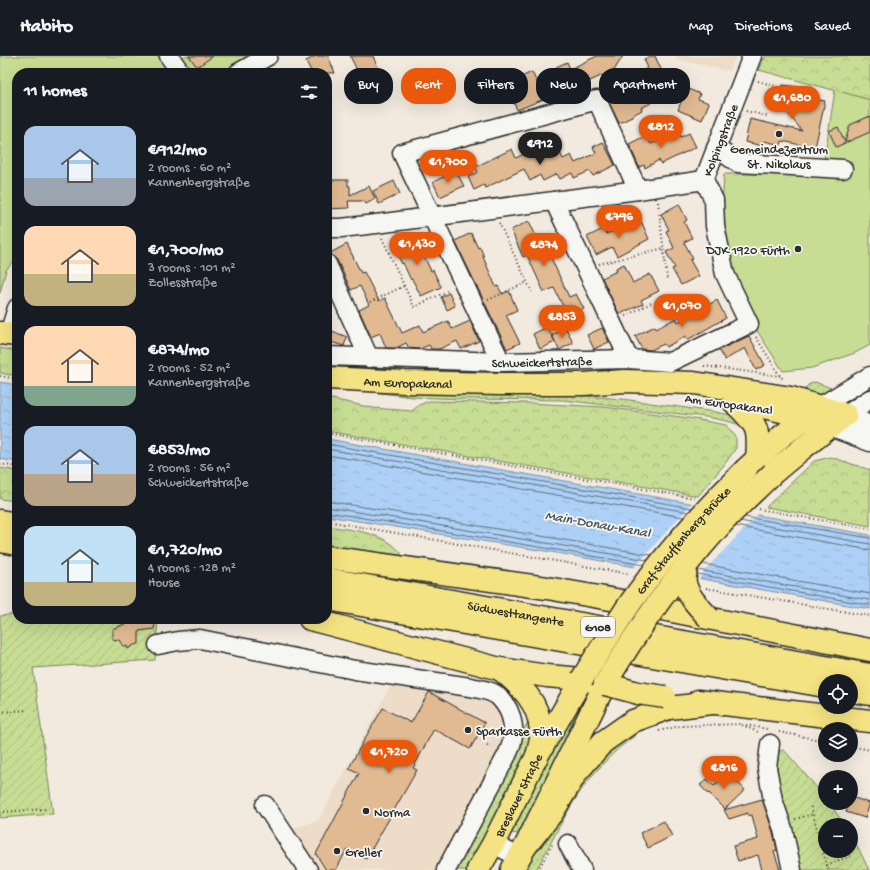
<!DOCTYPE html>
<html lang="en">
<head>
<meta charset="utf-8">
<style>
  :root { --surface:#171b24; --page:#20242c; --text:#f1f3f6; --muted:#9ea1a6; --line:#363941; --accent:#ea580c }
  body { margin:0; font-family:"Gochi Hand",sans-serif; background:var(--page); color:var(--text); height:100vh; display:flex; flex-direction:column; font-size:15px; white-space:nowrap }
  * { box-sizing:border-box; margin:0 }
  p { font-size:13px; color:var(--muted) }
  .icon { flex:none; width:22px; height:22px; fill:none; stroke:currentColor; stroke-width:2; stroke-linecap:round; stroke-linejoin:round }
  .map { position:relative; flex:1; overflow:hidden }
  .details { position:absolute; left:12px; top:12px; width:320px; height:556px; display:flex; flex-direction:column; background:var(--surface); border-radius:16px; box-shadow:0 4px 16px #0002 }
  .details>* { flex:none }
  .guide { position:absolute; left:344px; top:12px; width:380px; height:36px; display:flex; gap:8px }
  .buttons { position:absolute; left:818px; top:618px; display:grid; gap:8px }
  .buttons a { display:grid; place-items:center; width:40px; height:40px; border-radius:50%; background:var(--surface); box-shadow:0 4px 16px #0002; font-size:20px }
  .price { position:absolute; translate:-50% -34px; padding:0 9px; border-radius:14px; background:var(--accent); color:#fff; font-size:13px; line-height:26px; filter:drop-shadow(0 1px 2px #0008) }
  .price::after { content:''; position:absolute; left:50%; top:24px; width:12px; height:9px; margin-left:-6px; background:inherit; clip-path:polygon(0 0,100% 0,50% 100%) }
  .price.current { background:#222; color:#fff }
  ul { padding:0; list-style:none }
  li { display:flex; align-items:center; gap:12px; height:100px; padding:0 12px }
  li span { display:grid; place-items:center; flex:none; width:112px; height:80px; border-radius:12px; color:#555 }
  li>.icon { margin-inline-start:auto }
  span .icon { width:48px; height:48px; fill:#fffc; stroke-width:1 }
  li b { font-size:17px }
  h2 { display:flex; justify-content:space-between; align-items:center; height:48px; padding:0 12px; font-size:17px }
  .chip { padding:0 14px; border-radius:16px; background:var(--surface); box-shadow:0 4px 16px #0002; font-size:14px; line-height:36px }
  .chip.current { background:var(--accent); color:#fff }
  header { display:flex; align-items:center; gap:24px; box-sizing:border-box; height:56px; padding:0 20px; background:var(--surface); border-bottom:1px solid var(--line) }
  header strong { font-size:19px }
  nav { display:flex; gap:22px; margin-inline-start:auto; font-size:14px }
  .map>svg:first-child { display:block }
  .built { fill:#eddcc8 }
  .grass { fill:url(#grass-dots); stroke:#78845f }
  .forest { fill:url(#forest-crowns); stroke:#78845f }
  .garden { fill:url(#garden-furrows); stroke:#78845f }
  .pitch { fill:#c6dd93; stroke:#78845f }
  .water { fill:url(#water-ripples); stroke:#798fa5 }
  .pier { fill:#f2eadf }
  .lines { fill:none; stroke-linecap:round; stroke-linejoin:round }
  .shore { stroke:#5f6d7c; stroke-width:1 }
  .building { fill:#e1ba92; stroke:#2b2b2b }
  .minor-casing { stroke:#2b2b2b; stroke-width:21 }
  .major-casing { stroke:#2b2b2b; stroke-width:25 }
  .highway-casing { stroke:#2b2b2b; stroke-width:25 }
  .path { stroke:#2b2b2b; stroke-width:2; stroke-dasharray:1 3; stroke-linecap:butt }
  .minor { stroke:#f6f6f2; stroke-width:18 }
  .major { stroke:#f4e382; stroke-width:22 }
  .highway { stroke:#f4e382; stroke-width:22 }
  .major-bridge-casing { stroke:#2b2b2b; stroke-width:25; stroke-linecap:butt }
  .highway-bridge-casing { stroke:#2b2b2b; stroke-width:25; stroke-linecap:butt }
  .major-bridge { stroke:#f4e382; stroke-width:22 }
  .highway-bridge { stroke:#f4e382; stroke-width:22 }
  .poi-dot { fill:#2b2b2b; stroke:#f6f6f2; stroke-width:1.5 }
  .labels { text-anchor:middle; stroke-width:3.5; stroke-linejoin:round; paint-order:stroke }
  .shield { fill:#f6f6f2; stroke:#686867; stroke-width:1 }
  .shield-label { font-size:12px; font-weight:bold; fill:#2b2b2b }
  .street-label { font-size:13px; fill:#2b2b2b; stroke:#f6f6f2 }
  .poi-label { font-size:13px; fill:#2b2b2b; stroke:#f6f6f2; text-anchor:start }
  .water-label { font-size:14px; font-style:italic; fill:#4c545e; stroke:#f6f6f2 }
</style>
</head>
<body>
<header>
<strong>Habito</strong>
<nav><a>Map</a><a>Directions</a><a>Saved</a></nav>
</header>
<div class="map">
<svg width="870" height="814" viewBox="0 0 870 814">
  <defs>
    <pattern id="grass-dots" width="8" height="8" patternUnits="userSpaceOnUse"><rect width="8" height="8" fill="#c6dd93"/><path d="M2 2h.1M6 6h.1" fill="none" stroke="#aabe7f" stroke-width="1.8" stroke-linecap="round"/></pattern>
    <pattern id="forest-crowns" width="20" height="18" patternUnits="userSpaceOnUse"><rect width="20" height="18" fill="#c6dd93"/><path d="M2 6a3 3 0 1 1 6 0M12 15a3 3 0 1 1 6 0" fill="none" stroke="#aabe7f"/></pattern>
    <pattern id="garden-furrows" width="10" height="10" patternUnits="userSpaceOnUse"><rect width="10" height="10" fill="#c6dd93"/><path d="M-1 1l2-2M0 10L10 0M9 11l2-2" fill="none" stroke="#aabe7f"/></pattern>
    <pattern id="water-ripples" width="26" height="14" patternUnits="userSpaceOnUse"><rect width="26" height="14" fill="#add1f6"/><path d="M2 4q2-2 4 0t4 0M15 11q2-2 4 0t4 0" fill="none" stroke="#95b4d3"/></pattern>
  </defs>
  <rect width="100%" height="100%" fill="#f2eadf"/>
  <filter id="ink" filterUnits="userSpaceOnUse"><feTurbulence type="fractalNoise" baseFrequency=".025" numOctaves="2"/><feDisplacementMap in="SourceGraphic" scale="8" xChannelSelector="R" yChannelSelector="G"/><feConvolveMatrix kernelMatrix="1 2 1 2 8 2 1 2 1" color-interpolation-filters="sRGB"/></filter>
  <g filter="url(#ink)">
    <path class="built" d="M676 0H736L729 15 675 3Z
      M394 623 492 641 510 675 441 814H316L289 774 319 764Z"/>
    <path class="grass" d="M815 326 831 332C821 340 813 339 801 338L808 329Z
      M347 333 562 338 622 343 715 356 736 360 747 371 727 365 706 361 563 344 462 343 413 341Z
      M572 647 583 649 522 780 519 778 511 777Z
      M530 662 536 678 468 814H450Z
      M634 673 637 678C624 688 612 697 602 709 573 738 556 779 536 814H521L585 713Z"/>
    <path class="forest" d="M765 0H870V44L759 14Z
      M0 292 17 295V320L0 317Z
      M327 342 373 352 412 355 419 349 429 345 528 347 604 351 689 362 726 369 736 381V392L724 409 698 440 327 375Z
      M831 401 870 414V470L766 451 814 405Z
      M0 412 17 415V445L0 443Z
      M327 470C352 474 384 476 401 497V501L327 489Z"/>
    <path class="garden" d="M17 558V563H158L155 604 33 612 53 758 0 762V560Z
      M784 694 825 741V747H829L845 769H825V795H851V777L869 814H801L780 732 777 710 779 695Z"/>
    <path class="pitch" d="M0 0H251L222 17H17V202L6 214 0 237Z
      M835 34 870 44V289L855 297 812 312 783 315 750 264 729 218 721 169 724 118H850L851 105H824Z"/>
    <path class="water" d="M0 326 17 329V406L0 403Z
      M327 383 870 479V553L557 497 327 460Z"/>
    <path class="pier" d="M693 446 759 457 707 512 700 521V525L633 513Z"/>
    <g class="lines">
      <path class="shore" d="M327 388 692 452
        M327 393 688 456
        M327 399 683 461
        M327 445 559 483 651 499
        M327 451 558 489 647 504
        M327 456 557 494 644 509
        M745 461 870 482
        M740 465 870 488
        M735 470 870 494
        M703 508 870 538
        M698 514 870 544
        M697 518 870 549"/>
    </g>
    <path class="building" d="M189 0H213L197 11Z
      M316 0H328L335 17H312L306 5Z
      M350 0H373L378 12 360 20Z
      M597 0H623L608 24 605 18 550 44 549 41 517 54 506 28 532 16 539 31H541L561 22 556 11 567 6 570 13Z
      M651 0H655L664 20 654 25 658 33 647 38 651 47 641 52 642 54 631 60 632 61 619 67 607 42 641 26 637 17 648 12 644 3Z
      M783 29 814 33 816 36 819 44 825 45 815 92 782 85 781 89 764 85 763 90 745 86 750 63 802 75 786 55 783 48 781 42Z
      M686 32 700 38 698 43 709 47 702 64 678 54Z
      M870 60V76L836 91 829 75 838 71 845 86 850 69Z
      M678 75 681 81 689 77 696 91 661 108 659 104 645 112 644 109 639 111 629 88 647 79 651 88Z
      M603 86 615 109 593 120 590 115 574 122 572 117 560 123 557 118 543 125 540 119 530 125 524 113 485 132 484 129 474 134 468 121 478 116 475 111 512 93 516 102 539 90 541 96 556 88 563 103 571 99 575 107 596 97 593 91Z
      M456 115 464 130 440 141 433 126Z
      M327 124H348V130H350V139L369 130 375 143 366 148 364 145H348L349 152 327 153Z
      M394 125 400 138 379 148 373 135Z
      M679 148 687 164 684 166 692 182 684 186 693 203 690 204 699 220 681 229 672 213 675 212 666 196 674 192 666 175 669 174 661 158Z
      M529 165 542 193 546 191 569 241 576 238 584 253 568 260 554 232 544 236 527 199 523 201 511 174Z
      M641 165 649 183 617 200 612 191 596 199 587 181 603 173 606 178 623 170 624 174Z
      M471 177 478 192 480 191 484 201H483L496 231 498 230 502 238 509 235 517 254 506 259 520 287 507 293 455 185Z
      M414 181 422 198H423L431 215 433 214 441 231 421 240 412 223 411 224 403 207 402 208 393 190Z
      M347 188 361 217 364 216 379 245 385 242 402 277 420 269 423 276 448 265 452 273 470 265 479 285 461 293 457 285 439 293H431L429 289 420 293 409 292 406 287 396 292H386L380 277 371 281 359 254 369 249 360 230 351 234 337 204 330 197Z
      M624 208 633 227 650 218 659 235 641 244 643 248 619 258 602 222 617 215 616 212Z
      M449 237 455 250 447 254 441 241Z
      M717 244 726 262 687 284 686 280 666 291 664 288 651 294 642 293 635 280 655 270 656 273 676 262 678 266Z
      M547 271 555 286 540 293 533 278Z
      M566 272 573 287 559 294 552 279Z
      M602 272 609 286 594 293 587 279Z
      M327 273 347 281 344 290 327 285Z
      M749 280 765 309 756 314 745 292 725 304 719 294Z
      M125 563H156L154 573 139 575V588L134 589 128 593 127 590H123L119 584 112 583V573L125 568Z
      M429 636 485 667 470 693 434 673 413 712 417 714 366 803 347 793 336 814H326L316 798 359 717 349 712 364 684 383 652 411 667Z
      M728 716 745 734 725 753 709 737 708 738 700 729 707 723 714 730Z
      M851 741 870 747 865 762 846 756 849 747H851Z
      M762 743 773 776 777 794 774 795 780 814H762L758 799 738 805 733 790 758 783 752 759 748 760V757L729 763 724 754Z
      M664 765 672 780 648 792 640 777Z"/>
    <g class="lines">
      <g class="minor-casing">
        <g id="minor">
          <path d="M169 0 181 17"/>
          <path d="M238 17 268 0"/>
          <path d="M716 92 738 107 843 113"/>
          <path d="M554 145 629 303"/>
          <path d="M327 172H341L376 168 638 134 704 124"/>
          <path d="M327 208 369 302"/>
          <path d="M9 278 17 252"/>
          <path id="s1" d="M327 300 501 306 629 303 670 306 749 268 725 218 715 170 714 144 704 124 752 0"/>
          <path d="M501 306 402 97 597 44 638 134"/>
          <path d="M821 350 870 320"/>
          <path d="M846 359 870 343"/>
          <path d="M846 359 870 368"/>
          <path d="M830 371 870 386"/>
          <path d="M158 589 178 585 200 583 355 614 470 631C479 633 492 634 499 641 515 657 517 680 507 699L446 814"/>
          <path d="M770 688 767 712 773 744 783 773 792 814"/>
          <path d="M265 749 308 814"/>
          <path d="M493 788 519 801"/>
          <path d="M568 788 582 814"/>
        </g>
      </g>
      <g class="major-casing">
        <g id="major">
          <path d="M0 277 17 279"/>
          <path id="s2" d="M327 322 405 326 500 328H584L624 325 694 327 791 342 846 359"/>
          <path d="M734 346C756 369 760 369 757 403"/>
          <path d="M758 350 782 355 830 371"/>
          <path d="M746 413 783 379 814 356"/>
          <path d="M773 417 804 391 839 364"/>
          <path id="s3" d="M478 814 493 788 537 700 582 623"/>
          <path d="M512 814 525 791 605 628"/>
        </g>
      </g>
      <g class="highway-casing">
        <g id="highway">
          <path d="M0 465 17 468"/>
          <path d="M0 485 17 488"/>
          <path d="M327 501 547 532 616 544 870 594"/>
          <path id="s4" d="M327 523 870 619"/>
          <path d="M327 543 825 630"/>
          <path d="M310 563 500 613 547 620 582 623 601 627"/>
          <path d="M500 613C521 630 539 646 541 675 542 683 539 692 537 700"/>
          <path d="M851 635 870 638"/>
          <path d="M698 645 870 665"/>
          <path d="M525 791 552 757 576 717 603 686 633 665 669 652 712 647"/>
        </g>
      </g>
      <path class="path" d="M758 25 775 30
        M746 55 767 60
        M658 146 667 223
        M499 167 532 236
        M382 182 414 251 450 234
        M599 208 664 192
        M488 244 527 226
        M370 246 404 230
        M625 260 653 246
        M756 281 780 320 784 324
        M704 310 780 320
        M0 320 17 323
        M327 377 694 442
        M0 408 17 411
        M759 453 870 473
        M327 465 630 518
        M706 532 870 560
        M0 656 26 654
        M746 669 767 673
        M659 675 680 670 740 668 760 677
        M779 676 825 685
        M487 689 493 692
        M851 690 870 694
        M811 751 828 814
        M0 756 45 753
        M795 763 813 758
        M827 809 852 799
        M538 814 553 787"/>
      <use href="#minor" class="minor"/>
      <use href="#major" class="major"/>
      <use href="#highway" class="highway"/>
      <g class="major-bridge-casing">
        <g id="major-bridge">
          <path id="s5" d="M582 623C598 597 614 571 631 546 665 498 704 454 746 413"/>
          <path d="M605 628C638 573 674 521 717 473 734 453 754 436 773 417"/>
        </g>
      </g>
      <g class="highway-bridge-casing">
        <path id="highway-bridge" d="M686 510C686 515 684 522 685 527 688 541 700 552 709 562
          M605 628 638 637 665 641"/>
      </g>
      <use href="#major-bridge" class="major-bridge"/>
      <use href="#highway-bridge" class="highway-bridge"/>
    </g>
  </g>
  <g class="poi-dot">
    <circle cx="779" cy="78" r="4"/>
    <circle cx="798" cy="193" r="4"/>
    <circle cx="468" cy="674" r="4"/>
    <circle cx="366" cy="755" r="4"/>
    <circle cx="337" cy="795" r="4"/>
  </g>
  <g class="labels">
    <rect class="shield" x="581" y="561" width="34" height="20" rx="3"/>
    <g class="shield-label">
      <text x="598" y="575">G108</text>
    </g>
    <g class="street-label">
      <text dy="5" stroke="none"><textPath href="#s1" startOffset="627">Kolpingstraße</textPath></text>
      <text dy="5" stroke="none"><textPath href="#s1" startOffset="215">Schweickertstraße</textPath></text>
      <text dy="5" stroke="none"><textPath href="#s2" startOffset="81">Am Europakanal</textPath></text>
      <text transform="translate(729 347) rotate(8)" y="5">Am Europakanal</text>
      <text dy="5" stroke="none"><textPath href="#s5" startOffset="172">Graf-Stauffenberg-Brücke</textPath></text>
      <text dy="5" stroke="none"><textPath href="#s4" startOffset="192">Südwesttangente</textPath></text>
      <text dy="5" stroke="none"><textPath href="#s3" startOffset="85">Breslauer Straße</textPath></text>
    </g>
    <g class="poi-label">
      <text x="779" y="97" text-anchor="middle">Gemeindezentrum<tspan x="779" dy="15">St. Nikolaus</tspan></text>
      <text x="790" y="198" text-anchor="end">DJK 1920 Fürth</text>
      <text x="476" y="679">Sparkasse Fürth</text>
      <text x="374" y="760">Norma</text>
      <text x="345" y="800">Greller</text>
    </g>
    <g class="water-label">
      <text transform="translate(598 467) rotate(10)" y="5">Main-Donau-Kanal</text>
    </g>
  </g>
</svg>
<div class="buttons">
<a><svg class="icon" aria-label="locate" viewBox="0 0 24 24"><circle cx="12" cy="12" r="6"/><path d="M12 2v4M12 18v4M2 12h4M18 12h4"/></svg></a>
<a><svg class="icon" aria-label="layers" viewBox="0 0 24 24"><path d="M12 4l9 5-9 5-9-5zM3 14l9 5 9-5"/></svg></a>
<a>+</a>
<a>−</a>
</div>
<b class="price" style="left:792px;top:64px">€1,680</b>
<b class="price" style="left:661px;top:93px">€812</b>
<b class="price current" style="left:540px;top:110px">€912</b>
<b class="price" style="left:448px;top:128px">€1,700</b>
<b class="price" style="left:619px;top:183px">€796</b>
<b class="price" style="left:417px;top:210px">€1,430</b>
<b class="price" style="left:544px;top:211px">€874</b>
<b class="price" style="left:682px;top:272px">€1,070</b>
<b class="price" style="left:562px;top:283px">€853</b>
<b class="price" style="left:389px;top:718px">€1,720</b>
<b class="price" style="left:724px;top:734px">€816</b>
<div class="guide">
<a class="chip">Buy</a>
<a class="chip current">Rent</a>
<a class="chip">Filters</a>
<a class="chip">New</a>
<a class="chip">Apartment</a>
</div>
<section class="details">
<h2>11 homes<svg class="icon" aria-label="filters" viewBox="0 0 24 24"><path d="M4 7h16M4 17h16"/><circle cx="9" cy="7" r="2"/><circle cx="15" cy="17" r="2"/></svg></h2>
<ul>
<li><span style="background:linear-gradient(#a9c7e8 65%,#9aa5b1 0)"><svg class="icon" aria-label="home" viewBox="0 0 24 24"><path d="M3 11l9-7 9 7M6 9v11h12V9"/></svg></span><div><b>€912/mo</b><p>2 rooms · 60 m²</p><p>Kannenbergstraße</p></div></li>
<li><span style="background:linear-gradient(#ffd9b3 60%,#c2b280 0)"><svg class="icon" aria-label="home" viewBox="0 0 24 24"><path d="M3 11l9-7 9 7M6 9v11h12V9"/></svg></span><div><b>€1,700/mo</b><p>3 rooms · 101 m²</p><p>Zollesstraße</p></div></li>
<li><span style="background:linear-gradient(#ffd9b3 75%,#7fa58c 0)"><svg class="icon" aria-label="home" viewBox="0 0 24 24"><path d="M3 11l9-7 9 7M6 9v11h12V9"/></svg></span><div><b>€874/mo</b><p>2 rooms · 52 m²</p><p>Kannenbergstraße</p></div></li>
<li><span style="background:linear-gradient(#a9c7e8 60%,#b9a48a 0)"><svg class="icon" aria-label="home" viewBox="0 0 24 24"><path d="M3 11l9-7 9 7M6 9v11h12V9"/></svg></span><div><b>€853/mo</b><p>2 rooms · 56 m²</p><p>Schweickertstraße</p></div></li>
<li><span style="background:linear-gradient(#bfe0f5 70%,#c2b280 0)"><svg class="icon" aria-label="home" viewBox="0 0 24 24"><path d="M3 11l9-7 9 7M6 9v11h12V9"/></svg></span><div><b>€1,720/mo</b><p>4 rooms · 128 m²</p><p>House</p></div></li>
</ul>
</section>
</div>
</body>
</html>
